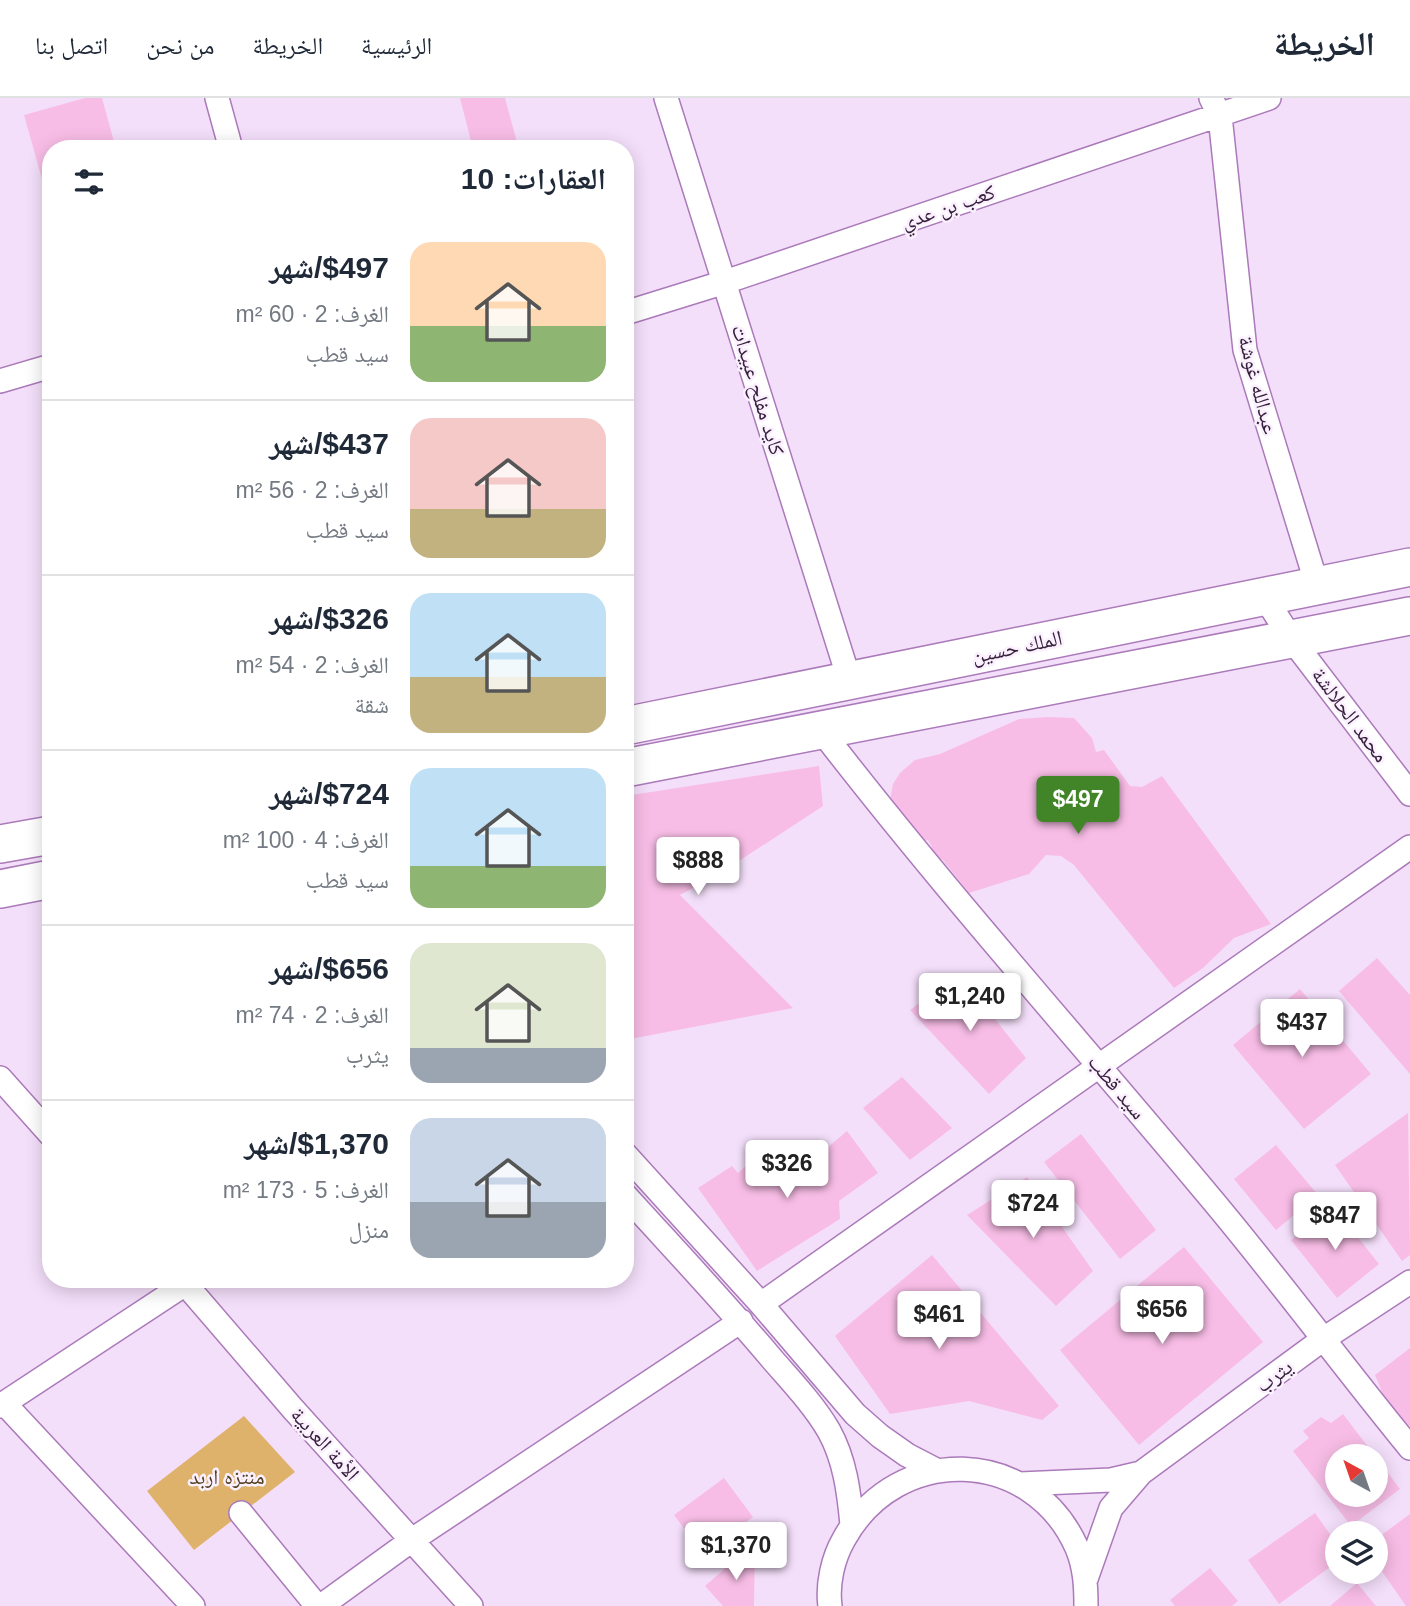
<!DOCTYPE html>
<html lang="ar">
<head>
<meta charset="utf-8">
<style>
  :root { --surface:#fff; --page:#f6f6f7; --text:#1f2937; --muted:#747a83; --line:#e0e1e3; --accent:#428528 }
  body { margin:0; font-family:Helvetica,"Noto Naskh Arabic",sans-serif; background:var(--page); color:var(--text); direction:rtl; height:100vh; display:flex; flex-direction:column; font-size:26px; white-space:nowrap }
  * { box-sizing:border-box; margin:0 }
  p { font-size:23px; color:var(--muted) }
  .icon { flex:none; width:38px; height:38px; fill:none; stroke:currentColor; stroke-width:2; stroke-linecap:round; stroke-linejoin:round }
  .map { position:relative; flex:1; overflow:hidden; direction:ltr }
  .details { position:absolute; left:42px; top:42px; width:592px; height:1148px; display:flex; flex-direction:column; background:var(--surface); border-radius:28px; box-shadow:0 4px 18px #0003; direction:rtl }
  .details>* { flex:none }
  .needle { width:46px; rotate:320deg }
  .controls { position:absolute; left:1325px; top:1346px; display:grid; gap:14px }
  .controls a { display:grid; place-items:center; width:63px; height:63px; border-radius:50%; background:var(--surface); box-shadow:0 4px 18px #0003; font-size:35px }
  .price { position:absolute; translate:-50% -60px; padding:0 16px; border-radius:7px; background:#fff; color:#222; font-size:23px; line-height:46px; filter:drop-shadow(0 2px 4px #0008) }
  .price::after { content:''; position:absolute; left:50%; top:42px; width:21px; height:16px; margin-left:-10px; background:inherit; clip-path:polygon(0 0,100% 0,50% 100%) }
  .price.selected { background:var(--accent); color:#fff }
  ul { padding:0; list-style:none }
  li { display:flex; align-items:center; gap:21px; height:175px; padding:0 28px }
  li+li { border-top:2px solid var(--line) }
  li span { display:grid; place-items:center; flex:none; width:196px; height:140px; border-radius:21px; color:#555 }
  li>.icon { margin-inline-start:auto }
  span .icon { width:84px; height:84px; fill:#fffc; stroke-width:1 }
  li b { font-size:30px }
  h2 { display:flex; justify-content:space-between; align-items:center; height:84px; padding:0 28px; font-size:30px }
  header { display:flex; align-items:center; gap:42px; box-sizing:border-box; height:98px; padding:0 35px; background:var(--surface); border-bottom:2px solid var(--line) }
  header strong { font-size:33px }
  nav { display:flex; gap:38px; margin-inline-start:auto; font-size:24px }
  .map>svg:first-child { display:block }
  .green { fill:#deb26b }
  .building { fill:#f8bde6 }
  .lines { fill:none; stroke-linecap:round; stroke-linejoin:round }
  .minor-casing { stroke:#ab7aba; stroke-width:26 }
  .trunk-casing { stroke:#ab7aba; stroke-width:40 }
  .minor { stroke:#fff; stroke-width:23 }
  .trunk { stroke:#fff; stroke-width:37 }
  .labels { text-anchor:middle; stroke-width:5; stroke-linejoin:round; paint-order:stroke }
  .street-label { font-size:21px; fill:#36213c; stroke:#fbf0fe }
  .park-label { font-size:21px; fill:#523f1e; stroke:#fbf0fe }
</style>
</head>
<body>
<header>
<strong>الخريطة</strong>
<nav><a>الرئيسية</a><a>الخريطة</a><a>من نحن</a><a>اتصل بنا</a></nav>
</header>
<div class="map">
<svg width="1410" height="1508" viewBox="0 0 1410 1508">
  <rect width="100%" height="100%" fill="#f4dffa"/>
  <path class="green" d="M244 1318 295 1374 194 1452 147 1393Z"/>
  <path class="building" d="M85 0H102L116 51H51V105L49 106 24 17Z
    M460 0H505L518 48 509 51H473Z
    M51 114V159L49 160 42 115Z
    M1048 619 1074 620 1092 640 1096 654 1104 652 1130 688 1142 689 1162 678 1271 826 1234 840 1203 870 1174 890 1074 767 1061 758 1046 757 1029 776 969 795 942 761 939 763 930 751 932 749 928 742 913 746 888 713 893 686 900 675 915 662 940 656 1019 621Z
    M819 668 823 708 719 776 680 797 793 910 625 942V698Z
    M1377 860 1410 897V976L1339 893Z
    M959 876 1026 960 989 996 910 912Z
    M1300 891 1371 976 1304 1031 1233 947Z
    M902 979 952 1030 910 1062 863 1010Z
    M1408 1015 1410 1157 1402 1163 1335 1067Z
    M847 1033 878 1075 839 1103 840 1121 757 1173 698 1090 732 1068 738 1075 747 1067 763 1080 795 1063 801 1072Z
    M1081 1036 1156 1132 1120 1161 1044 1064Z
    M1276 1047 1318 1097 1276 1132 1234 1081Z
    M1027 1079 1093 1173 1056 1208 967 1117Z
    M1334 1109 1379 1166 1337 1200 1291 1142Z
    M1184 1149 1263 1244 1139 1347 1060 1252Z
    M932 1157 1059 1308 1042 1322 969 1303 890 1316 835 1238Z
    M1410 1250V1329L1389 1311 1375 1277Z
    M1343 1316 1375 1358H1337V1396H1376V1359L1400 1391 1351 1428 1293 1353 1309 1340 1303 1333 1321 1319 1331 1325Z
    M724 1380 753 1419 703 1456 674 1417Z
    M1315 1415 1337 1446V1464L1279 1506 1248 1462Z
    M1410 1416V1508H1406L1376 1465V1441Z
    M755 1444 754 1508H723L705 1488Z
    M1210 1470 1238 1503 1232 1508H1175L1170 1502Z
    M1357 1485 1376 1508H1330Z"/>
  <g class="lines">
    <g class="minor-casing">
      <path id="minor" d="M217 0 231 51
        M666 0 850 584
        M1211 0 1220 18 1245 252 1317 487
        M625 215 725 184 1269 0
        M0 283 51 268
        M1264 498 1290 539 1410 696
        M820 631C944 792 1079 942 1209 1098 1278 1180 1342 1267 1410 1350
        M0 980 51 1037
        M625 1056 761 1206 855 1316 880 1338 907 1357 936 1372
        M625 1097C674 1151 725 1205 772 1261 792 1284 814 1307 829 1333 845 1362 849 1394 852 1427
        M181 1181 293 1311 471 1508
        M761 1206 1410 749
        M4 1305 193 1508
        M0 1308 193 1181
        M1020 1386 1111 1382 1141 1375
        M241 1415 317 1508
        M1086 1481 1111 1410 1141 1375 1322 1242 1410 1184
        M321 1508 412 1442 741 1223
        M830 1508C827 1486 833 1460 844 1441 897 1345 1032 1348 1077 1450 1085 1469 1086 1488 1086 1508"/>
    </g>
    <g class="trunk-casing">
      <path id="trunk" d="M625 628 1410 469
        M625 670 1410 518
        M0 746 51 737
        M0 791 51 781"/>
    </g>
    <use href="#minor" class="minor"/>
    <use href="#trunk" class="trunk"/>
  </g>
  <g class="labels">
    <g class="street-label">
      <text transform="translate(948 109) rotate(-19)" y="7">كعب بن عدي</text>
      <text transform="translate(1258 287) rotate(75)" y="7">عبدالله غوشة</text>
      <text transform="translate(758 292) rotate(73)" y="7">كايد مفلح عبيدات</text>
      <text transform="translate(1017 549) rotate(-12)" y="7">الملك حسين</text>
      <text transform="translate(1350 617) rotate(53)" y="7">محمد الحلالشة</text>
      <text transform="translate(1117 989) rotate(50)" y="7">سيد قطب</text>
      <text transform="translate(1274 1278) rotate(-37)" y="7">يثرب</text>
      <text transform="translate(325 1346) rotate(48)" y="7">الأمة العربية</text>
    </g>
    <g class="park-label">
      <text x="227" y="1386">منتزه اربد</text>
    </g>
  </g>
</svg>
<div class="controls">
<a><svg class="needle" viewBox="-14 -14 28 28"><path d="M0-13l5 13h-10z" fill="#e53935"/><path d="M0 13l5-13h-10z" fill="#747a83"/></svg></a>
<a><svg class="icon" aria-label="layers" viewBox="0 0 24 24"><path d="M12 4l9 5-9 5-9-5zM3 14l9 5 9-5"/></svg></a>
</div>
<b class="price selected" style="left:1078px;top:738px">$497</b>
<b class="price" style="left:698px;top:799px">$888</b>
<b class="price" style="left:970px;top:935px">$1,240</b>
<b class="price" style="left:1302px;top:961px">$437</b>
<b class="price" style="left:787px;top:1102px">$326</b>
<b class="price" style="left:1033px;top:1142px">$724</b>
<b class="price" style="left:1335px;top:1154px">$847</b>
<b class="price" style="left:1162px;top:1248px">$656</b>
<b class="price" style="left:939px;top:1253px">$461</b>
<b class="price" style="left:736px;top:1484px">$1,370</b>
<section class="details">
<h2>العقارات: 10<svg class="icon" aria-label="filters" viewBox="0 0 24 24"><path d="M4 7h16M4 17h16"/><circle cx="9" cy="7" r="2"/><circle cx="15" cy="17" r="2"/></svg></h2>
<ul>
<li><span style="background:linear-gradient(#ffd9b3 60%,#8fb573 0)"><svg class="icon" aria-label="home" viewBox="0 0 24 24"><path d="M3 11l9-7 9 7M6 9v11h12V9"/></svg></span><div><b>$497/شهر</b><p>الغرف: 2 · 60 m²</p><p>سيد قطب</p></div></li>
<li><span style="background:linear-gradient(#f6c9c9 65%,#c2b280 0)"><svg class="icon" aria-label="home" viewBox="0 0 24 24"><path d="M3 11l9-7 9 7M6 9v11h12V9"/></svg></span><div><b>$437/شهر</b><p>الغرف: 2 · 56 m²</p><p>سيد قطب</p></div></li>
<li><span style="background:linear-gradient(#bfe0f5 60%,#c2b280 0)"><svg class="icon" aria-label="home" viewBox="0 0 24 24"><path d="M3 11l9-7 9 7M6 9v11h12V9"/></svg></span><div><b>$326/شهر</b><p>الغرف: 2 · 54 m²</p><p>شقة</p></div></li>
<li><span style="background:linear-gradient(#bfe0f5 70%,#8fb573 0)"><svg class="icon" aria-label="home" viewBox="0 0 24 24"><path d="M3 11l9-7 9 7M6 9v11h12V9"/></svg></span><div><b>$724/شهر</b><p>الغرف: 4 · 100 m²</p><p>سيد قطب</p></div></li>
<li><span style="background:linear-gradient(#dfe7d0 75%,#9aa5b1 0)"><svg class="icon" aria-label="home" viewBox="0 0 24 24"><path d="M3 11l9-7 9 7M6 9v11h12V9"/></svg></span><div><b>$656/شهر</b><p>الغرف: 2 · 74 m²</p><p>يثرب</p></div></li>
<li><span style="background:linear-gradient(#c9d6e8 60%,#9aa5b1 0)"><svg class="icon" aria-label="home" viewBox="0 0 24 24"><path d="M3 11l9-7 9 7M6 9v11h12V9"/></svg></span><div><b>$1,370/شهر</b><p>الغرف: 5 · 173 m²</p><p>منزل</p></div></li>
</ul>
</section>
</div>
</body>
</html>
